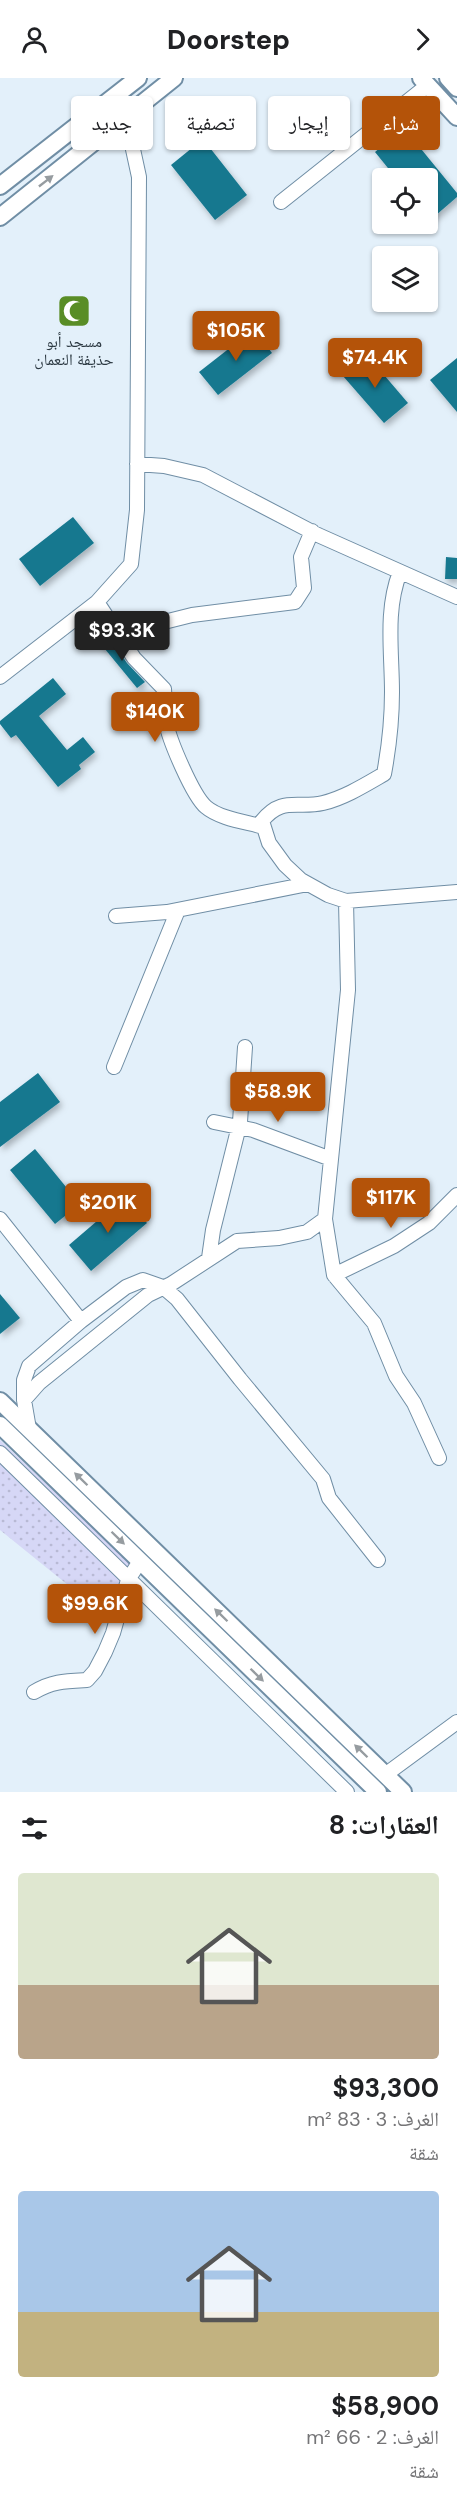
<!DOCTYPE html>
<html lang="ar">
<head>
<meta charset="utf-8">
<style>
  :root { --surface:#fff; --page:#f6f6f6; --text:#202124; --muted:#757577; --accent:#b45309 }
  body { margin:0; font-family:"DM Sans","Noto Naskh Arabic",sans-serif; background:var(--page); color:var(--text); direction:rtl; height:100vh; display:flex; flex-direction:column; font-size:22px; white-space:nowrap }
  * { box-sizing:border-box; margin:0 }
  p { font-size:20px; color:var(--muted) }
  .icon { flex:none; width:33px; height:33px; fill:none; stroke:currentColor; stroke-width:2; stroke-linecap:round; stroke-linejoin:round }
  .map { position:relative; height:1714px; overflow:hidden; direction:ltr }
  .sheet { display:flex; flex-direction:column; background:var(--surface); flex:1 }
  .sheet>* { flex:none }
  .banner { position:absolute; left:18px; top:18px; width:422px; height:54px; direction:rtl; display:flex; gap:12px }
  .fabs { position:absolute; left:372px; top:90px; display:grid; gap:12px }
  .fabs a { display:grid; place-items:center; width:66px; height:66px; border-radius:6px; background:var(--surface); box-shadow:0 2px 4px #0004; font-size:30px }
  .price { position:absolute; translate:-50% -51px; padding:0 14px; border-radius:6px; background:var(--accent); color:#fff; font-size:20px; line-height:39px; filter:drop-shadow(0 2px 3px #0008) }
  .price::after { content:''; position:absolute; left:50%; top:36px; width:18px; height:14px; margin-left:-9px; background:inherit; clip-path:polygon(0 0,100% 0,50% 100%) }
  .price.on { background:#222; color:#fff }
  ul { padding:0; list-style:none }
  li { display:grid; align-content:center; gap:12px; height:318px; padding:0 18px }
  li span { display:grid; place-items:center; height:186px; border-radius:6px; color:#555 }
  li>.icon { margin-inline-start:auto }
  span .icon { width:108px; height:108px; fill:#fffc; stroke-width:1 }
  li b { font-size:26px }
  h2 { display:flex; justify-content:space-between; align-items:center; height:72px; padding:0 18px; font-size:26px }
  .chip { padding:0 21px; border-radius:6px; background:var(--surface); box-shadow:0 2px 4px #0004; font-size:21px; line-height:54px }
  .chip.on { background:var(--accent); color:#fff }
  header { display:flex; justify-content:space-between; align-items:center; height:78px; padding:0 18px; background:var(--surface); font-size:27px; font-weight:800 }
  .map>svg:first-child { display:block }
  .grass { fill:url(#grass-dots) }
  .building { fill:#18788f; filter:url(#shadow) }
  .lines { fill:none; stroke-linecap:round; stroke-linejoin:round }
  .minor-casing { stroke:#708ea5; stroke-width:16 }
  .major-casing { stroke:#708ea5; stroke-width:20 }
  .minor { stroke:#fff; stroke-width:14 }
  .major { stroke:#fff; stroke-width:16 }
  .oneway { fill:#969ca0 }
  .labels { text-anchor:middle; stroke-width:6; stroke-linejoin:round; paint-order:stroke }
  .poi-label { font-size:16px; fill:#2c3942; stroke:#e3f0fa }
</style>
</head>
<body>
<header><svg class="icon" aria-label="forward" viewBox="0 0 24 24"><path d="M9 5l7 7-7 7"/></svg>Doorstep<svg class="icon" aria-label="person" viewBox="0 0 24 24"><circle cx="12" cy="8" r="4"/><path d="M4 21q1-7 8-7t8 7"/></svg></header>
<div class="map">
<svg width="457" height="1714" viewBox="0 0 457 1714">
  <defs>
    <pattern id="grass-dots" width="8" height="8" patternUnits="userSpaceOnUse" patternTransform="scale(1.5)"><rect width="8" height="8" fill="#d6d7f6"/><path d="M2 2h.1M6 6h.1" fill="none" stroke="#b8b9d4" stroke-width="1.8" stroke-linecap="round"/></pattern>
    <filter id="shadow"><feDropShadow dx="2.5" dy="4" stdDeviation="3" flood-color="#0004"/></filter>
  </defs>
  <rect width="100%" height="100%" fill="#e3f0fa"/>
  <path class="grass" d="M0 1362 130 1485 110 1541 0 1452Z"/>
  <path class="building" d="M404 50 457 115V119L428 144V100H396L375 74Z
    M203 61 247 117 215 142 171 87Z
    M254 251 272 275 218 317 199 294Z
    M367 277 408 325 384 345 343 298Z
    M457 280V334L430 302Z
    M73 439 94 465 40 508 19 481Z
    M446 479 457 480V501H445Z
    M108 558 127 585 145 604 137 610 100 565Z
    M53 600 66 616 39 638 67 672 83 659 95 674 79 687 81 691 58 709 16 657 11 660 0 646V643Z
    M38 995 60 1024 0 1069V1024Z
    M35 1071 80 1126 55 1146 10 1092Z
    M125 1119 147 1145 91 1193 69 1167Z
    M0 1216 20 1240 0 1256Z"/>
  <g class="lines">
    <g class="minor-casing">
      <path id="minor" d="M281 124 428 7
        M137 386 164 388 203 397 318 457 457 519
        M400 494C385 532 392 574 392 614 392 641 389 669 384 696 365 707 344 720 323 725 297 731 282 718 262 743L269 765 285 787 301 802 328 817 346 823 457 814
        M97 524 134 580 164 611C165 622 164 634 166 644 169 662 193 718 206 729 220 741 247 744 264 749
        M114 551 140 550 192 537 295 524 304 510 301 479 312 453
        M0 599 97 524 131 486 137 432 139 99 126 39
        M116 838 167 834 308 806
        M114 989 178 832
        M214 1044 253 1052 331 1081
        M0 1141 81 1243
        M325 1141 334 1197 374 1245 396 1298 414 1325 439 1380
        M209 1180 213 1152 240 1044 245 969
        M334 1197 394 1168 429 1145 457 1117
        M24 1322V1302L29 1288 81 1243 126 1209 143 1202 163 1209 177 1221 240 1301 323 1401 329 1420 378 1482
        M29 1351 24 1322 39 1305 148 1217 171 1206 237 1163 279 1160 307 1154 325 1141 348 912 346 823
        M0 1375 347 1714
        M34 1614C52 1603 66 1603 87 1602L95 1593 105 1574 113 1555 128 1502 140 1483
        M385 1697 457 1644"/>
    </g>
    <g class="major-casing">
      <path id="major" d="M421 0 457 39
        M448 0 457 10
        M0 108 138 0
        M0 139 174 0
        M0 1323 403 1714
        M0 1347 378 1714"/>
    </g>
    <use href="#minor" class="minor"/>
    <use href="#major" class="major"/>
  </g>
  <defs><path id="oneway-solid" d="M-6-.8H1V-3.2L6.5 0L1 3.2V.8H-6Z" transform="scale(1.5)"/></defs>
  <g class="oneway">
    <use href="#oneway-solid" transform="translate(46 103) rotate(-38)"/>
    <use href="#oneway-solid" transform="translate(81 1401) rotate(-136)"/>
    <use href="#oneway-solid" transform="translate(118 1460) rotate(44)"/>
    <use href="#oneway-solid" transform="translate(221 1537) rotate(-136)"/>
    <use href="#oneway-solid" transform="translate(257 1597) rotate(44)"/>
    <use href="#oneway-solid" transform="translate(361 1673) rotate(-136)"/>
  </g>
  <defs>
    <g id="mosque-square" transform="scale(1.725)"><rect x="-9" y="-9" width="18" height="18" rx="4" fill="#598d26" stroke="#e3f0fa"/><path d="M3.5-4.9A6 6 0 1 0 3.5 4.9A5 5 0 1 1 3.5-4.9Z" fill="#fff"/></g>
  </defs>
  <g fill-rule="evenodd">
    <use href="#mosque-square" x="74" y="233"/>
  </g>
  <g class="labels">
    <g class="poi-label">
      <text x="74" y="269">مسجد أبو<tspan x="74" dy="18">حذيفة النعمان</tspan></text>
    </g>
  </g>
</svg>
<div class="fabs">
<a><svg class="icon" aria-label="locate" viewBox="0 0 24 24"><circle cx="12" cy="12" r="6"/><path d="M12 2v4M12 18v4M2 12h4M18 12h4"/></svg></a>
<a><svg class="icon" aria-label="layers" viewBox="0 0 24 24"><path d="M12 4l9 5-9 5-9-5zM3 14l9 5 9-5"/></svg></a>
</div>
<b class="price" style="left:236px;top:284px">$105K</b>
<b class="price" style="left:375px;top:311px">$74.4K</b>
<b class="price on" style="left:122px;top:584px">$93.3K</b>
<b class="price" style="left:155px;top:665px">$140K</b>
<b class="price" style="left:278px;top:1045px">$58.9K</b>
<b class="price" style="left:391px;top:1151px">$117K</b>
<b class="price" style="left:108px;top:1156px">$201K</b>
<b class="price" style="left:95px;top:1557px">$99.6K</b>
<div class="banner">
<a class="chip on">شراء</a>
<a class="chip">إيجار</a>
<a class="chip">تصفية</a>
<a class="chip">جديد</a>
</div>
</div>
<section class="sheet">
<h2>العقارات: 8<svg class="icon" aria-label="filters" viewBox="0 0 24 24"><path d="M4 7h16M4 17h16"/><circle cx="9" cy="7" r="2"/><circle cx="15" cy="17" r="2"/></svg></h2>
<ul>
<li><span style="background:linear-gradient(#dfe7d0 60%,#b9a48a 0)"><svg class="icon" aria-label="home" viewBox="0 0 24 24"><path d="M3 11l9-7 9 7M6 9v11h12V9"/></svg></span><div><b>$93,300</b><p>الغرف: 3 · 83 m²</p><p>شقة</p></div></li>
<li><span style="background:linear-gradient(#a9c7e8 65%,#c2b280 0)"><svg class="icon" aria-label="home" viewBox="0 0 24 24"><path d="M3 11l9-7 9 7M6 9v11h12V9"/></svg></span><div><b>$58,900</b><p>الغرف: 2 · 66 m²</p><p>شقة</p></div></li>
</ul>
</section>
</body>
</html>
